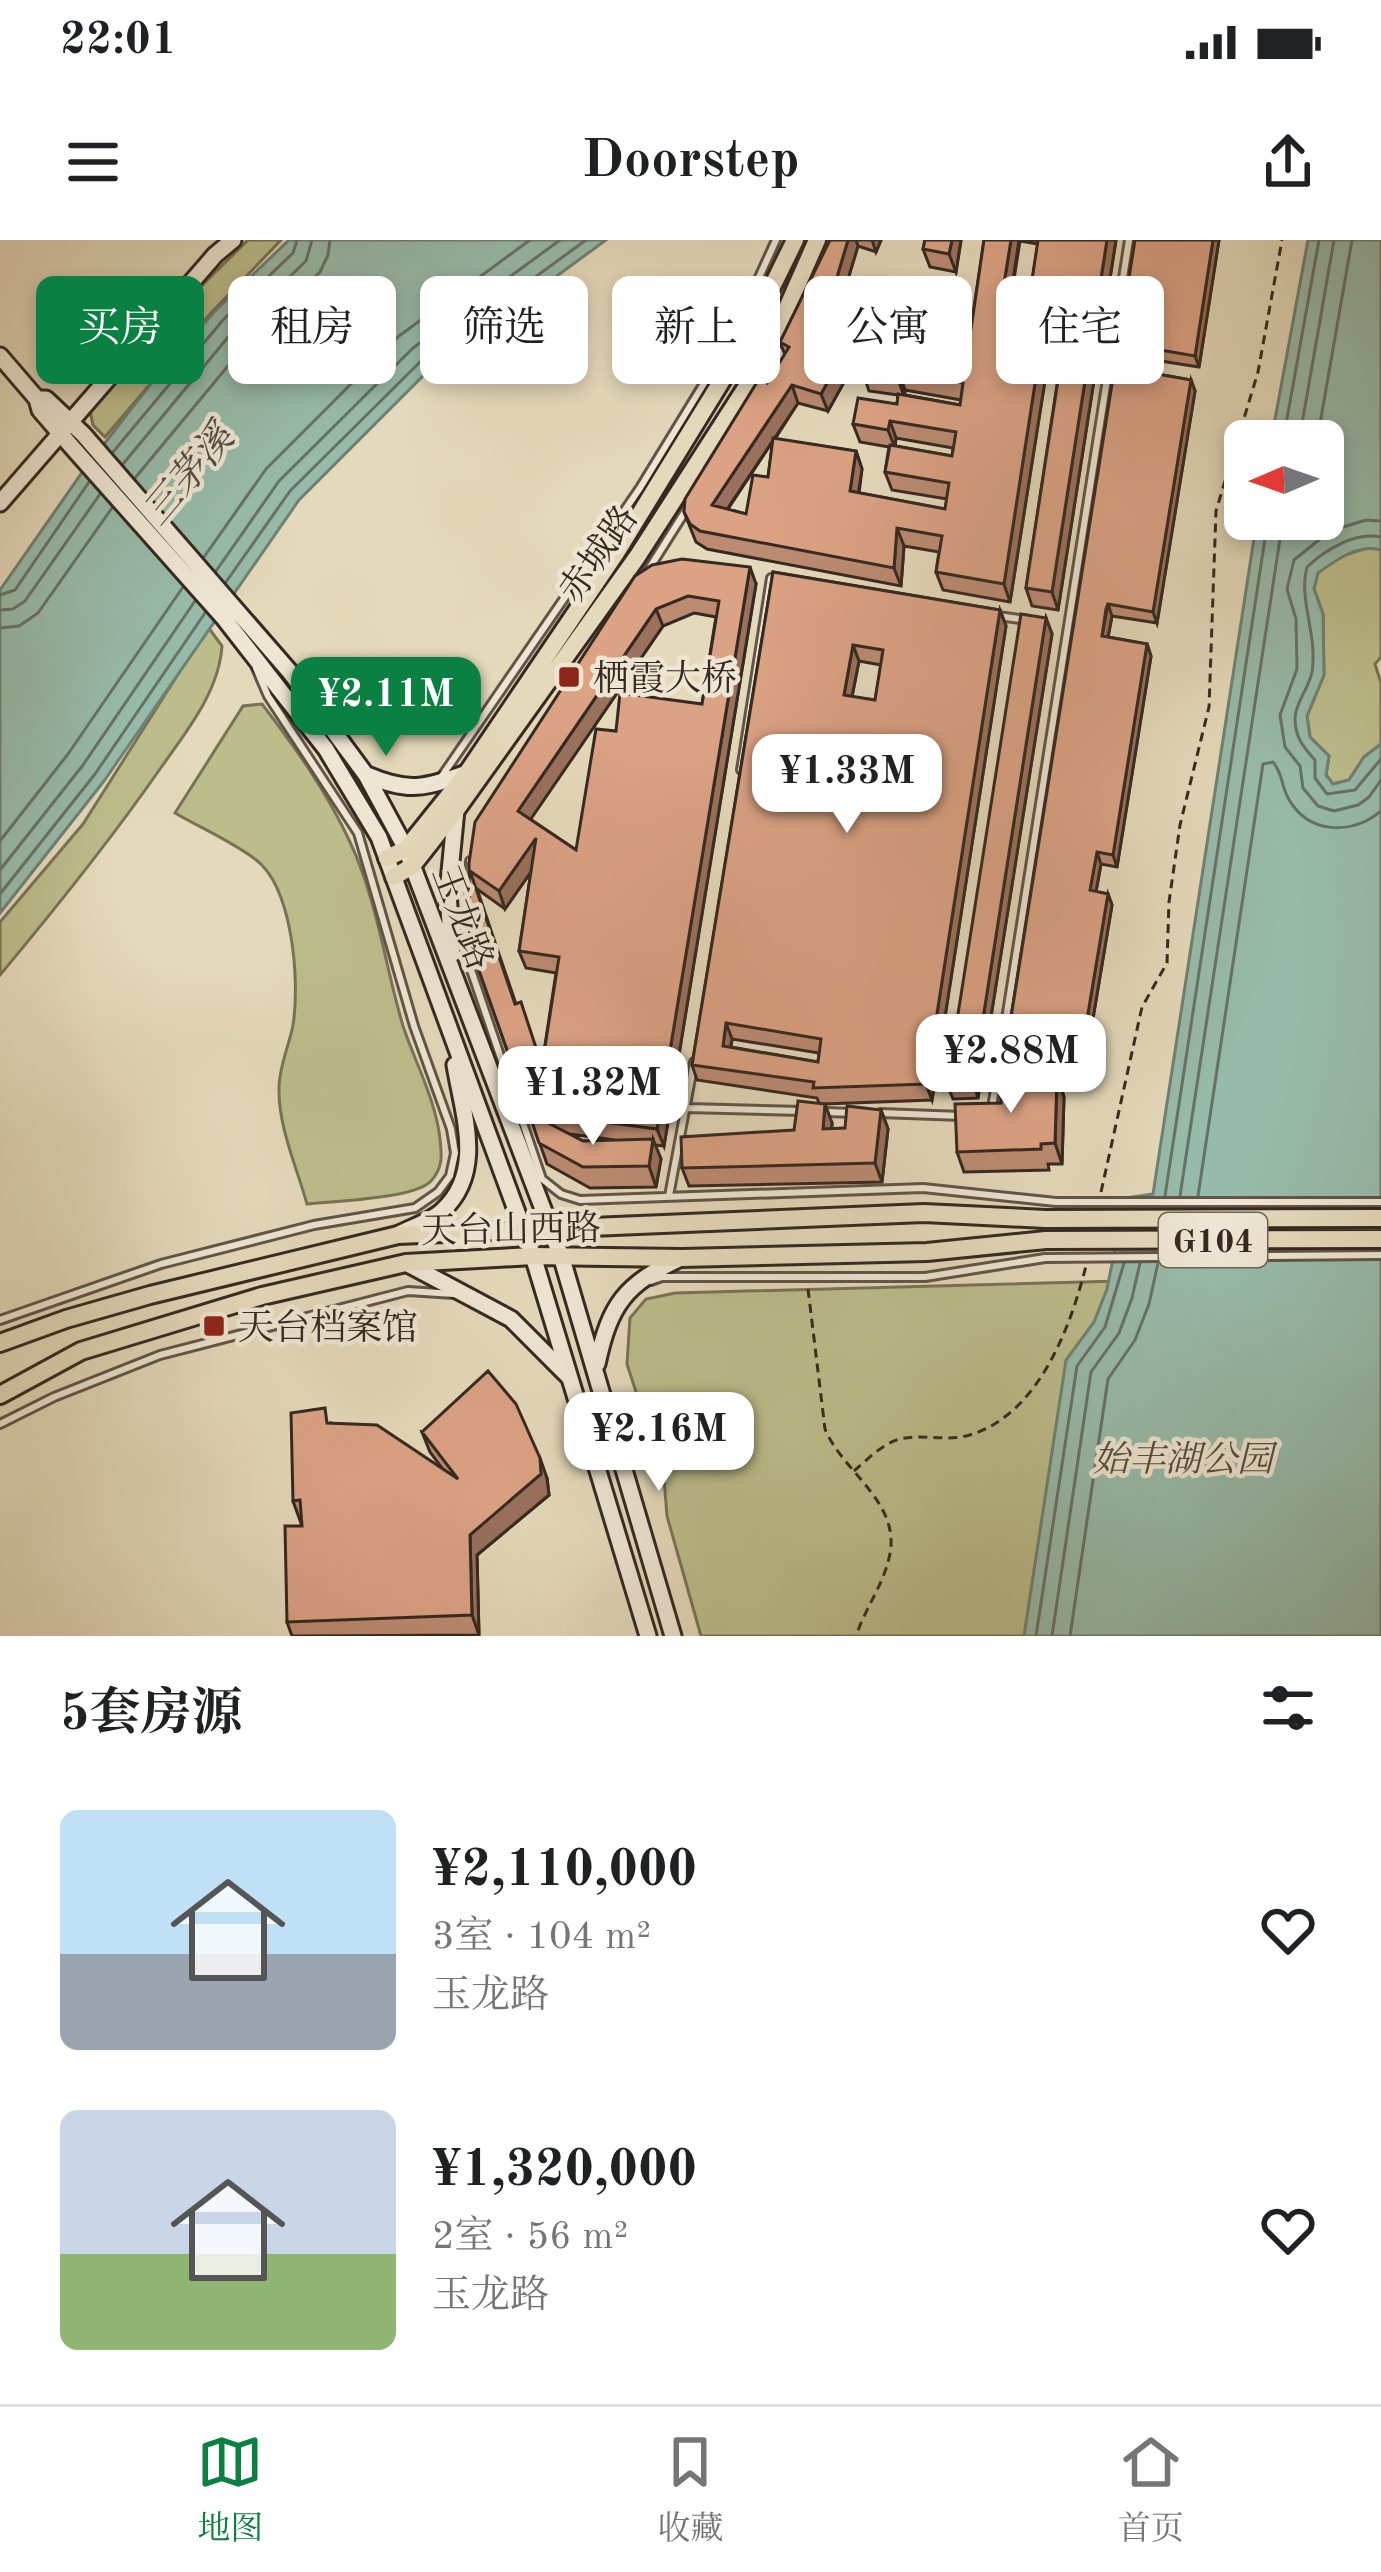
<!DOCTYPE html>
<html lang="zh">
<head>
<meta charset="utf-8">
<style>
  :root { --surface:#fff; --page:#f6f6f6; --text:#202124; --muted:#757577; --line:#e0e0e0; --accent:#0b8043 }
  body { margin:0; font-family:"Old Standard TT","Noto Serif SC",serif; background:var(--page); color:var(--text); height:100vh; display:flex; flex-direction:column; font-size:45px; white-space:nowrap }
  * { box-sizing:border-box; margin:0 }
  p { font-size:39px; color:var(--muted) }
  .icon { flex:none; width:66px; height:66px; fill:none; stroke:currentColor; stroke-width:2; stroke-linecap:round; stroke-linejoin:round }
  .map { position:relative; height:1396px; overflow:hidden }
  .drawer { display:flex; flex-direction:column; background:var(--surface); flex:1 }
  .drawer>* { flex:none }
  .banner { position:absolute; left:36px; top:36px; width:1311px; height:108px; display:flex; gap:24px }
  .needle { width:78px; rotate:268deg }
  .controls { position:absolute; left:1224px; top:180px; display:grid; gap:24px }
  .controls a { display:grid; place-items:center; width:120px; height:120px; border-radius:18px; background:var(--surface); box-shadow:0 6px 18px #0003; font-size:60px }
  .price { position:absolute; translate:-50% -102px; padding:0 27px; border-radius:24px; background:#fff; color:#222; font-size:39px; line-height:78px; filter:drop-shadow(0 3px 6px #0008) }
  .price::after { content:''; position:absolute; left:50%; top:72px; width:36px; height:27px; margin-left:-18px; background:inherit; clip-path:polygon(0 0,100% 0,50% 100%) }
  .price.selected { background:var(--accent); color:#fff }
  ul { padding:0; list-style:none }
  li { display:flex; align-items:center; gap:36px; height:300px; padding:0 60px }
  li span { display:grid; place-items:center; flex:none; width:336px; height:240px; border-radius:18px; color:#555 }
  li>.icon { margin-inline-start:auto }
  span .icon { width:144px; height:144px; fill:#fffc; stroke-width:1 }
  li b { font-size:51px }
  h2 { display:flex; justify-content:space-between; align-items:center; height:144px; padding:0 60px; font-size:51px }
  .tag { padding:0 42px; border-radius:18px; background:var(--surface); box-shadow:0 6px 18px #0003; font-size:42px; line-height:108px }
  .tag.selected { background:var(--accent); color:#fff }
  .status { display:flex; justify-content:space-between; align-items:center; height:84px; padding:0 60px; background:var(--surface); direction:ltr }
  .status svg { height:33px; fill:currentColor }
  header { display:flex; justify-content:space-between; align-items:center; height:156px; padding:0 60px; background:var(--surface); font-size:54px; font-weight:600 }
  .dock { display:flex; justify-content:space-around; align-items:center; height:168px; border-top:3px solid var(--line); background:var(--surface); font-size:33px; color:var(--muted) }
  .dock a { display:grid; justify-items:center; gap:6px }
  .dock .selected { color:var(--accent) }
  .map>svg:first-child { display:block }
  .green { fill:#bcbd8b; stroke:#787356; stroke-width:3 }
  .water { fill:#97bbaa; stroke:#708173; stroke-width:3 }
  .lines { fill:none; stroke-linecap:round; stroke-linejoin:round }
  .shore { stroke:#667266; stroke-width:3 }
  .lane-casing { stroke:#615548; stroke-width:12 }
  .secondary-casing { stroke:#352921; stroke-width:21 }
  .primary-casing { stroke:#352921; stroke-width:22 }
  .path { stroke:#352921; stroke-width:3; stroke-dasharray:9 6; stroke-linecap:butt }
  .lane { stroke:#eee6d3; stroke-width:6 }
  .secondary { stroke:#eee6d3; stroke-width:15 }
  .primary { stroke:#e5d9bb; stroke-width:16 }
  .lane-bridge-casing { stroke:#615548; stroke-width:12; stroke-linecap:butt }
  .primary-bridge-casing { stroke:#352921; stroke-width:22; stroke-linecap:butt }
  .lane-bridge { stroke:#eee6d3; stroke-width:6 }
  .primary-bridge { stroke:#e5d9bb; stroke-width:16 }
  .wall { fill:#bc8b72; stroke:#352921; stroke-width:3; fill-rule:evenodd }
  .shaded-wall { fill:#99715c; stroke:#352921; stroke-width:3 }
  .building { fill:#dba284; stroke:#352921; stroke-width:3; fill-rule:evenodd }
  .poi-dot { fill:#8f2418; stroke:#eee6d3; stroke-width:4.5 }
  .labels { text-anchor:middle; stroke-width:9; stroke-linejoin:round; paint-order:stroke }
  .shield { fill:#eee6d3; stroke:#6c6256; stroke-width:3 }
  .shield-label { font-size:33px; font-weight:bold; fill:#352921 }
  .street-label { font-size:36px; fill:#352921; stroke:#eee6d3 }
  .poi-label { font-size:36px; fill:#352921; stroke:#eee6d3; text-anchor:start }
  .park-label { font-size:36px; font-style:italic; fill:#574e3c; stroke:#eee6d3 }
  .water-label { font-size:39px; font-style:italic; fill:#4e4e43; stroke:#eee6d3 }
</style>
</head>
<body>
<div class="status"><b>22:01</b><svg viewBox="0 0 49 12"><path d="M0 12V9h3v3zM5 12V6h3v6zM10 12V3h3v9zM15 12V0h3v12zM26 1h20v11H26zM47 4h2v5h-2z"/></svg></div>
<header><svg class="icon" aria-label="menu" viewBox="0 0 24 24"><path d="M4 6h16M4 12h16M4 18h16"/></svg>Doorstep<svg class="icon" aria-label="share" viewBox="0 0 24 24"><path d="M12 15V3M7 8l5-5 5 5M5 13v7h14v-7"/></svg></header>
<div class="map">
<svg width="1381" height="1396" viewBox="0 0 1381 1396">
  <rect width="100%" height="100%" fill="#e5d9bb"/>
  <filter id="stains"><feTurbulence type="fractalNoise" baseFrequency=".00167" numOctaves="4"/><feColorMatrix values="0 0 0 0 .2 0 0 0 0 .09 0 0 0 0 .02 0 0 0 .5 -.17"/></filter>
  <radialGradient id="worn" r=".72"><stop offset=".6" stop-color="#630" stop-opacity="0"/><stop offset="1" stop-color="#630" stop-opacity=".3"/></radialGradient>
  <path class="green" d="M248 0H281L210 74 105 197 93 185 89 166 167 80Z
    M1373 306 1381 310V417L1375 424 1381 443V504L1364 517 1349 540 1333 544 1326 535 1329 516 1310 497 1307 476 1324 435 1323 374 1314 349 1318 332 1342 316Z
    M208 387 222 406C219 452 186 492 160 529 110 601 56 668 0 735V682L83 584Z
    M262 464C295 507 327 552 350 602 377 659 385 726 403 786 415 822 436 861 440 899 442 915 443 928 431 941 414 959 334 961 307 964 297 928 278 886 279 848 279 827 289 806 293 785 300 741 293 647 255 619 231 601 201 588 175 573L243 466Z
    M1381 1034V1396H701L667 1276 664 1239 627 1124 630 1078 646 1059 675 1053Z"/>
  <path class="water" d="M289 0H606L431 128 299 260 104 541 0 673V350L81 234 152 142 215 71Z
    M1308 0H1381V310C1359 303 1336 320 1318 333L1314 349 1323 374 1324 435 1307 476 1310 497 1329 516 1326 535 1333 544 1349 540 1364 517 1381 504V1396H1024L1066 1120 1094 1082 1107 1049 1125 958 1153 954 1257 279H1323V201H1271Z"/>
  <g class="lines">
    <path class="shore" d="M1283 201 1319 0
      M1299 201 1334 0
      M1317 201 1352 0
      M113 212 223 80 293 13 297 0
      M123 224 234 90 306 21 312 0
      M135 238 247 103 320 32 328 15 330 0
      M1381 281 1366 280 1330 291 1294 320 1287 349 1296 379 1297 429 1280 475 1285 507 1300 526 1303 548 1318 566 1334 571 1358 565 1369 557 1381 540
      M1381 297C1355 292 1326 309 1307 327 1298 360 1318 395 1312 432 1309 448 1296 461 1295 478 1295 497 1303 507 1315 520V538L1327 554 1355 550 1381 519
      M204 317 266 229 399 96 530 0
      M216 331 279 241 413 108 560 0
      M226 342 290 251 423 119 586 0
      M0 355 15 350 89 242
      M0 370 13 369 25 361 100 254
      M0 388 19 386 38 373 112 268
      M0 601 68 514 183 347
      M0 630 83 525 195 361
      M0 654 95 534 205 373
      M1165 956 1268 279
      M1180 956 1283 279
      M1198 956 1263 524 1273 522C1283 534 1281 545 1288 558 1308 594 1351 596 1381 571
      M1036 1396 1077 1126 1105 1087 1124 1023
      M1052 1396 1091 1132 1119 1093 1132 1058 1140 1023
      M1070 1396 1108 1139 1135 1100 1149 1064 1158 1023"/>
    <g class="lane-casing">
      <path id="lane" d="M762 148 784 108
        M647 332 688 267
        M998 376 1027 380
        M741 530 771 338
        M442 536 640 248 730 101 776 0
        M470 621 469 724 542 939 561 954 580 960 923 948 1056 962
        M687 868 801 871
        M992 868 1129 0
        M826 872 854 873
        M880 873 962 876
        M669 956 694 822
        M651 1041 662 1037H925L1045 1018
        M0 1080 161 1024 314 985 415 968 438 952 450 936 455 913 451 889 414 786 358 593 268 456 256 428
        M0 1184 54 1157 160 1115 408 1051 454 1054"/>
    </g>
    <g class="secondary-casing">
      <path id="secondary" d="M0 116 37 159
        M0 263 215 15 233 0
        M367 535C409 553 424 548 467 533
        M452 714 448 652 456 570
        M399 994C413 987 431 981 442 971 485 932 463 874 455 825
        M406 1023 511 1079 569 1137
        M597 1124C610 1064 625 1044 681 1018
        M648 1396 533 1016 379 597 326 509 223 377 72 207 40 170 37 159H46L83 194 290 432 366 535 406 609 562 1019 673 1396"/>
    </g>
    <g class="primary-casing">
      <path id="primary" d="M387 618 406 609 467 533 616 313 743 106 795 0
        M394 637 412 626 456 570 637 317 765 118 817 0
        M0 1103 66 1079 150 1055 398 995 924 973 1046 979
        M0 1155 81 1111 262 1056 406 1023 533 1016 682 1018 927 1012 1046 1000"/>
    </g>
    <path class="path" d="M1101 952 1142 767 1167 723 1169 662 1180 585 1209 467 1216 271 1258 132 1282 0
      M808 1049 825 1189C843 1233 903 1263 889 1318 883 1345 865 1369 856 1396
      M854 1231C867 1220 883 1203 900 1199 921 1194 944 1201 966 1196 1037 1178 1070 1089 1086 1026"/>
    <use href="#lane" class="lane"/>
    <use href="#secondary" class="secondary"/>
    <use href="#primary" class="primary"/>
    <g class="lane-bridge-casing">
      <path id="lane-bridge" d="M1056 962H1381
        M1045 1018 1381 1015"/>
    </g>
    <g class="primary-bridge-casing">
      <path id="primary-bridge" d="M1046 979 1381 978
        M1046 1000 1381 999"/>
    </g>
    <use href="#lane-bridge" class="lane-bridge"/>
    <use href="#primary-bridge" class="primary-bridge"/>
  </g>
  <path class="wall" d="M835 0H881L876 12 858 6 842 59 874 88 828 171 798 163 775 199 856 211 862 229 859 253 945 269 947 259 892 250 885 232 889 207 860 202 853 184 897 164 898 155 869 151 863 133 905 112 967 116 984 0H1116L1058 370 1032 366 1026 348 1068 73 1056 71 1010 362 943 350 936 332 939 312 904 306 901 346 707 309 696 302 684 272 785 115 780 102ZM1020 1 1038 4 1029 60 1011 58ZM905 150 961 160 960 165 905 155ZM896 198 953 208 952 216 895 206ZM773 201 768 237 746 274 728 269Z
    M925 0H961L956 32 930 27 923 9Z
    M1135 0H1219L1199 127 1154 120 1152 133 1191 140 1195 151 1157 383 1112 376 1111 381 1108 397 1147 404 1151 416 1117 627 1101 624 1096 652 1108 654 1112 665 1084 832 1010 820 1006 809Z
    M773 332 1000 370 1006 386 932 860 824 864 832 883V889L845 888 881 870 888 889 882 942 689 946 682 928 794 890 819 863 817 858 697 840 692 825ZM859 421 881 425 875 460 852 457ZM732 799 819 813 818 822 731 807Z
    M635 336 756 344 664 906 655 905 661 919 656 947 590 948 547 924 470 705 469 623ZM694 373 716 377 702 464 576 610 530 579 663 386ZM531 632 519 711 526 728 556 733 542 825 516 764 477 649 505 669ZM570 894 615 900 583 901Z
    M1046 378 1052 394 978 858 953 859 947 844Z
    M1039 831 1040 837 1057 836 1064 857 1062 924H1048L1049 930 964 932 957 912 1001 863Z
    M331 1183 442 1228 430 1212 422 1192 547 1238 549 1255 477 1315 479 1395 292 1396 287 1382 302 1286 293 1261Z"/>
  <path class="shaded-wall" d="M848 0H856L858 6 838 72 832 54Z
    M872 0H881L876 12Z
    M952 0H961L956 32 949 14Z
    M1011 0H1019L1008 74 1002 56Z
    M1107 0H1116L1058 370 1052 352Z
    M1213 0H1219L1199 127 1195 116Z
    M1049 53 1056 71 1010 362 1004 344Z
    M867 71 874 88 828 171 821 154Z
    M1149 108 1154 120 1150 143 1146 132Z
    M899 133 905 150 904 156 898 139Z
    M1191 140 1195 151 1157 383 1153 372Z
    M792 145 798 163 718 283 712 265Z
    M890 181 896 198 895 208 888 190Z
    M856 211 862 229 856 269 850 251Z
    M897 288 904 306 901 346 894 328Z
    M750 327 756 344 664 906 657 889Z
    M1108 364 1112 376 1106 408 1102 396Z
    M656 369 663 386 524 589 518 571Z
    M1000 370 1006 386 932 860 926 844Z
    M1046 378 1052 394 978 858 973 842Z
    M1147 404 1151 416 1117 627 1113 615Z
    M853 405 859 421 849 471 844 455Z
    M536 598 542 616 505 669 499 651Z
    M1097 612 1101 624 1094 662 1090 650Z
    M1108 654 1112 665 1084 832 1080 821Z
    M726 783 732 799 728 821 723 806Z
    M1057 836 1064 857 1062 924 1055 903Z
    M825 864 832 883 829 908 823 889Z
    M881 870 888 889 882 942 875 923Z
    M653 899 661 919 656 947 649 926Z
    M540 1218 547 1238 549 1255 477 1315 479 1395 472 1375 470 1295Z"/>
  <path class="building" d="M830 0H848L832 54 867 71 821 154 792 145 712 265 746 274 753 235 768 237 773 198 856 211 850 251 945 269 949 243 885 232 890 205 952 216 956 192 890 181 888 190 853 184 858 158 897 164 898 154 960 165 963 143 899 133 898 139 863 133 867 106 905 112 906 106 967 116 984 0H1011L1002 56 1029 60 1038 0H1107L1052 352 1026 348 1071 56 1049 53 1004 344 936 332 942 296 897 288 894 328 700 291 690 284 684 272 685 259 759 139 767 143 789 107 780 102Z
    M925 0H952L949 14 923 9Z
    M1135 0H1213L1195 116 1149 108 1146 132 1191 140 1153 372 1108 364 1106 369 1102 396 1147 404 1113 615 1097 612 1090 650 1108 654 1080 821 1006 809Z
    M682 319 750 327 657 889 529 872 470 705 469 623 475 582 635 336 652 325ZM688 356 719 361 702 464 620 453 616 491 596 489 576 610 518 571 656 369ZM536 598 519 711 559 717 542 826 521 762 515 764 470 631 499 651Z
    M773 332 1000 370 926 844 813 848 814 842 692 825ZM853 405 883 410 875 460 844 455ZM726 783 821 799 818 822 723 806Z
    M1021 374 1046 378 973 842 947 844Z
    M1039 831V837L1057 836 1055 903 1041 904V909L957 912 955 864 1001 863 1000 833Z
    M798 861 825 864 823 889 845 888 847 866 881 870 875 923 682 928 681 897 794 890Z
    M529 873 583 901 653 899 649 926 583 927 539 903Z
    M488 1131 516 1164 540 1218 541 1234 470 1295 472 1375 287 1382 285 1286H302L300 1260 293 1261 291 1173 325 1168 327 1183 377 1185 458 1239 422 1192Z"/>
  <g class="poi-dot">
    <rect x="557" y="425" width="24" height="24" rx="6"/>
    <rect x="202" y="1074" width="24" height="24" rx="6"/>
  </g>
  <g class="labels">
    <rect class="shield" x="1159" y="973" width="108" height="54" rx="9"/>
    <g class="shield-label">
      <text x="1213" y="1012">G104</text>
    </g>
    <g class="street-label">
      <text transform="translate(597 313) rotate(-55)" y="13">赤城路</text>
      <text transform="translate(464 677) rotate(69)" y="13">玉龙路</text>
      <text transform="translate(511 988) rotate(-1)" y="13">天台山西路</text>
    </g>
    <g class="poi-label">
      <text x="593" y="450">栖霞大桥</text>
      <text x="238" y="1099">天台档案馆</text>
    </g>
    <g class="park-label">
      <text x="1183" y="1231">始丰湖公园</text>
    </g>
    <g class="water-label">
      <text transform="translate(187 234) rotate(-50)" y="14">三茅溪</text>
    </g>
  </g>
  <rect width="100%" height="100%" filter="url(#stains)"/>
  <rect width="100%" height="100%" fill="url(#worn)"/>
</svg>
<div class="controls">
<a><svg class="needle" viewBox="-14 -14 28 28"><path d="M0-13l5 13h-10z" fill="#e53935"/><path d="M0 13l5-13h-10z" fill="#757577"/></svg></a>
</div>
<b class="price selected" style="left:386px;top:519px">¥2.11M</b>
<b class="price" style="left:847px;top:596px">¥1.33M</b>
<b class="price" style="left:1011px;top:876px">¥2.88M</b>
<b class="price" style="left:593px;top:908px">¥1.32M</b>
<b class="price" style="left:659px;top:1254px">¥2.16M</b>
<div class="banner">
<a class="tag selected">买房</a>
<a class="tag">租房</a>
<a class="tag">筛选</a>
<a class="tag">新上</a>
<a class="tag">公寓</a>
<a class="tag">住宅</a>
</div>
</div>
<section class="drawer">
<h2>5套房源<svg class="icon" aria-label="filters" viewBox="0 0 24 24"><path d="M4 7h16M4 17h16"/><circle cx="9" cy="7" r="2"/><circle cx="15" cy="17" r="2"/></svg></h2>
<ul>
<li><span style="background:linear-gradient(#bfe0f5 60%,#9aa5b1 0)"><svg class="icon" aria-label="home" viewBox="0 0 24 24"><path d="M3 11l9-7 9 7M6 9v11h12V9"/></svg></span><div><b>¥2,110,000</b><p>3室 · 104 m²</p><p>玉龙路</p></div><svg class="icon" aria-label="heart" viewBox="0 0 24 24"><path d="M12 20l-8-8c-3-5 5-10 8-4 3-6 11-1 8 4z"/></svg></li>
<li><span style="background:linear-gradient(#c9d6e8 60%,#8fb573 0)"><svg class="icon" aria-label="home" viewBox="0 0 24 24"><path d="M3 11l9-7 9 7M6 9v11h12V9"/></svg></span><div><b>¥1,320,000</b><p>2室 · 56 m²</p><p>玉龙路</p></div><svg class="icon" aria-label="heart" viewBox="0 0 24 24"><path d="M12 20l-8-8c-3-5 5-10 8-4 3-6 11-1 8 4z"/></svg></li>
</ul>
</section>
<nav class="dock">
<a class="selected"><svg class="icon" aria-label="map" viewBox="0 0 24 24"><path d="M3 6l6-2 6 2 6-2v14l-6 2-6-2-6 2zM9 4v14M15 6v14"/></svg>地图</a>
<a><svg class="icon" aria-label="saved" viewBox="0 0 24 24"><path d="M7 4h10v16l-5-4-5 4z"/></svg>收藏</a>
<a><svg class="icon" aria-label="home" viewBox="0 0 24 24"><path d="M3 11l9-7 9 7M6 9v11h12V9"/></svg>首页</a>
</nav>
</body>
</html>
